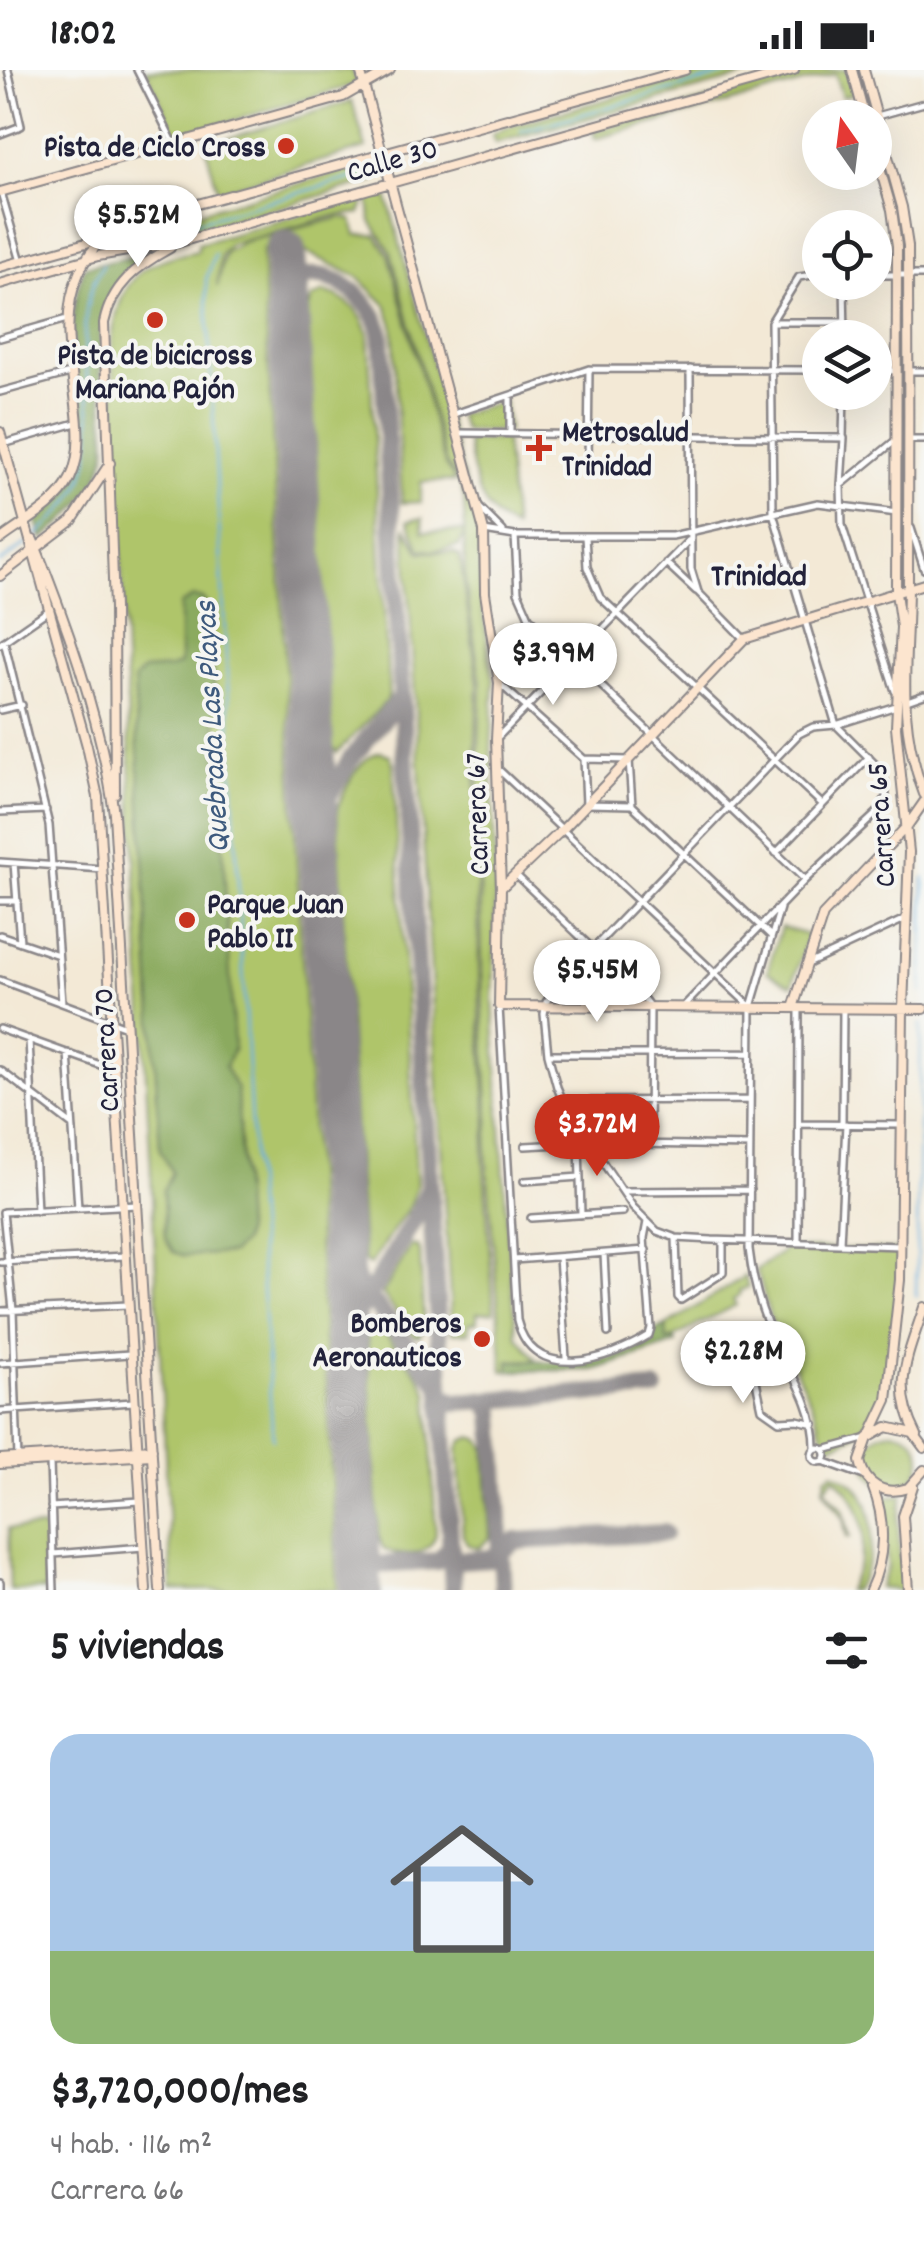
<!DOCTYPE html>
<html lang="es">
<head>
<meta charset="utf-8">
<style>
  :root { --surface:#fff; --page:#f6f6f6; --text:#202124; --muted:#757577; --accent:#c8321e }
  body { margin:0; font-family:Dekko,sans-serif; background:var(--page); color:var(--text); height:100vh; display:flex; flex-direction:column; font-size:38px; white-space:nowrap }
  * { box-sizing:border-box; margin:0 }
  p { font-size:32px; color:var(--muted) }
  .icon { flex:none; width:55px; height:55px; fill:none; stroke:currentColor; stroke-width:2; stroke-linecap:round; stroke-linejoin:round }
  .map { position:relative; height:1520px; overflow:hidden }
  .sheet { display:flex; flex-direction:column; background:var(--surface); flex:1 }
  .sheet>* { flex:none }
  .needle { width:65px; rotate:346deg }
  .tools { position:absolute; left:802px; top:30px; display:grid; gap:20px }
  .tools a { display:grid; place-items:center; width:90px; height:90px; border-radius:50%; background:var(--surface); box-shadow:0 10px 40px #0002; font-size:50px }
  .price { position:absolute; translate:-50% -85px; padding:0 22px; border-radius:35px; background:#fff; color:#222; font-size:32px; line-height:65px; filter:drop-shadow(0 2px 5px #0008) }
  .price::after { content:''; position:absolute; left:50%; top:60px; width:30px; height:22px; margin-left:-15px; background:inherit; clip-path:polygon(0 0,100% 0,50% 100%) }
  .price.on { background:var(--accent); color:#fff }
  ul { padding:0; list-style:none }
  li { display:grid; align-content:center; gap:20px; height:530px; padding:0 50px }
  li span { display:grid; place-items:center; height:310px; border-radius:30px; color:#555 }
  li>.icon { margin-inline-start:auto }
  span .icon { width:180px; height:180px; fill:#fffc; stroke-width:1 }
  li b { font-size:42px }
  h2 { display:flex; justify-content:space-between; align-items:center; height:120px; padding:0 50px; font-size:42px }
  .status { display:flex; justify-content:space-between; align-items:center; height:70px; padding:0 50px; background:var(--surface); direction:ltr }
  .status svg { height:28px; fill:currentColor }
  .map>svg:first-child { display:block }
  .green { fill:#afc56a; stroke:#687452; stroke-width:2.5 }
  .forest { fill:#8baa5e; stroke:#56664c; stroke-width:2.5 }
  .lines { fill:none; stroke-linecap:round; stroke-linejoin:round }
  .stream { stroke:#68afdf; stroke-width:2.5 }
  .taxiway { stroke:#8a8688; stroke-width:18 }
  .runway { stroke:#8a8688; stroke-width:42 }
  .street-casing { stroke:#8a8688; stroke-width:10 }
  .secondary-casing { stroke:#8a8688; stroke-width:12 }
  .street { stroke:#fff; stroke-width:5 }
  .secondary { stroke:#fce5cf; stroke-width:8 }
  .poi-dot { fill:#c8321e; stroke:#f6f6f2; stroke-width:4 }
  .labels { text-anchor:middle; stroke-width:8; stroke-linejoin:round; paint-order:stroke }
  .poi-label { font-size:30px; font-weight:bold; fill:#22223b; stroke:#f6f6f2; text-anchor:end }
  .street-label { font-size:30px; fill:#22223b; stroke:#f6f6f2 }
  .neighbourhood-label { font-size:32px; font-weight:bold; fill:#22223b; stroke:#f6f6f2 }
  .water-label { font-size:32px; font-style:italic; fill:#3e5a7d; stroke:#f6f6f2 }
</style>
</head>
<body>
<div class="status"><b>18:02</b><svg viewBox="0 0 49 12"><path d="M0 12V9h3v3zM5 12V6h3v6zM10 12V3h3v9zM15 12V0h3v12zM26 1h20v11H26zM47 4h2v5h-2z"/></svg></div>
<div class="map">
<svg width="924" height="1520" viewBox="0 0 924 1520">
  <rect width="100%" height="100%" fill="#f6f6f2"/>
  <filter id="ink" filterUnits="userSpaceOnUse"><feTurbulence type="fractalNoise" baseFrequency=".01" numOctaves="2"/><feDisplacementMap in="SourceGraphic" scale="20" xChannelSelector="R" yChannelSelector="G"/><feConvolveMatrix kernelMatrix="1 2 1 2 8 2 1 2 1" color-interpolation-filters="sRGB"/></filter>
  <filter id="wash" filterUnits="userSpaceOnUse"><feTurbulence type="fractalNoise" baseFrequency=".0048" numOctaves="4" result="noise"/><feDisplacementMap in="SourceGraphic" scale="40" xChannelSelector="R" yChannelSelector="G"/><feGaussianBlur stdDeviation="2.25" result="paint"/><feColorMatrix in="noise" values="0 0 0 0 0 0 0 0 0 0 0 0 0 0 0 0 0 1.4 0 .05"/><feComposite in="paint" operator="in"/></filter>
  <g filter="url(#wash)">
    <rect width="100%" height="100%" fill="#f3e9d6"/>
    <path class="green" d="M146 0H353L357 14 177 67Z
      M712 0H769L495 73 492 65 507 57Z
      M819 0H846L853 24 842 27 835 4 595 69 593 61Z
      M352 31 366 78 218 121 205 75Z
      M370 94 374 111 165 169 99 181 98 177 195 143Z
      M382 122 383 127 387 126 479 462 482 537 494 612 491 686 496 815 493 931 509 1186 517 1266 537 1290 509 1291V1301H503L486 1083 489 1054 483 946 478 697 481 614 465 511 464 429 459 410 446 394 391 182 371 151 369 126Z
      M366 127 360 143 334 146 230 174 221 185 217 217 225 183 243 172 343 147 352 150 356 165H376L389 185 445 395 456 411 421 412V432L402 433 393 255 386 235 358 207 302 180H262L338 1520H172L126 611 112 269C120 210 139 191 198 181V174Z
      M324 222C347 228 362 241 368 264L389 624 387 630 337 683 333 678 307 245 312 228Z
      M504 331 508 361H464L458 345Z
      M505 369 514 458C478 444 473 405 467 371Z
      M422 448 423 462 465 461 459 476 432 481 420 479 408 451Z
      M405 457 420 482H453L460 486 478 614 475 697 480 943 487 1055 483 1083 494 1242 477 1243V1252L469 1253V1262L452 1263Z
      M380 682 390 685 393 693 417 1115 411 1134 370 1195 365 1192 363 1182 337 740C344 720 358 687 380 682Z
      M781 857 808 865 792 915 767 902Z
      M411 1176H417L420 1181 424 1259 419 1267 415 1266 382 1224Z
      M788 1178 899 1180C896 1235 901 1364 830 1375L825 1372C813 1329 791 1293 773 1254 765 1236 764 1218 756 1200Z
      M745 1206 748 1217 739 1221 740 1225 733 1229 736 1235 667 1271 666 1256Z
      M372 1253 378 1255 420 1307 428 1323 436 1464C430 1486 401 1489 383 1478L379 1467 367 1258Z
      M865 1389a28 28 0 1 1 56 0a28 28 0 1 1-56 0Z
      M472 1367 479 1369 485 1377 490 1468 479 1478 468 1475 463 1466 458 1379 462 1371Z
      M833 1402C845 1408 857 1414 864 1427 878 1452 873 1500 853 1520H847C871 1482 870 1437 834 1407L825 1418 843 1441 850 1467H847L843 1447 824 1420 826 1407Z
      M903 1425 898 1451 902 1520 879 1518 888 1497 880 1427Z
      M44 1458 46 1520H10L8 1459Z"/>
    <path class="forest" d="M138 186 144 187C88 231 100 280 104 343 105 356 108 370 106 382 102 415 69 450 43 469L36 449C55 435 73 420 80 396 85 379 80 359 78 342 73 288 65 248 85 196Z
      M193 527 203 529 210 539 234 978 225 997 237 1019 245 1159 243 1172 232 1183 185 1186 173 1182 165 1168 163 1121 172 1102 160 1080 134 610 143 600 171 598 180 594V535Z
      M666 1256 667 1270 675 1269 676 1273 594 1300 509 1301V1291C543 1290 637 1301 653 1261Z"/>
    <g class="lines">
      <path class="stream" d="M521 61 743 0
        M142 167 363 105
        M215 184 206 210 253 1089 273 1369
        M33 468C54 451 77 429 85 402 104 339 63 255 103 195
        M0 493 27 473
        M922 922 924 808
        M916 1227 921 954"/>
      <path class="taxiway" d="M288 227C303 179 374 222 381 264L453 1520
        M317 746 350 690 402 626
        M342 1186 347 1200 441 1316
        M347 1262 419 1141 428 1120
        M442 1322 446 1328 455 1332 655 1319
        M484 1330 493 1342 503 1520
        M359 1475 364 1489 377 1495 438 1491 450 1478 452 1482
        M462 1490 491 1488 516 1471 664 1463
        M361 1519 363 1520"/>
      <path class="runway" d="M285 181 361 1520"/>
    </g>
  </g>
  <g filter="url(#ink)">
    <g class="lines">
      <g class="street-casing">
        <path id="street" d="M137 0 174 74
          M877 46 924 33
          M0 64 21 56 8 0
          M1 122 20 188
          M875 205H924
          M844 212 845 268
          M771 252H845
          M0 268 67 249
          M690 299 691 499 698 522 744 569
          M875 300 897 301
          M908 301H924
          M0 322 70 303
          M454 344 589 299 820 300
          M459 363 844 368 841 415 896 370
          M510 363V326
          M843 369 844 322
          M908 370H924
          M3 374 76 353
          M588 397 589 299
          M841 415 842 455 895 621
          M479 437 503 461
          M911 458 924 499
          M484 461 515 466H672L818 433 897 443
          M515 466 518 522 529 547 805 810
          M585 467 587 497 600 527 822 734
          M666 493 696 521
          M4 571 49 755 62 933
          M0 574 49 540
          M499 613 584 689 629 690 632 735 771 866
          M907 631 924 625
          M896 636 836 655 813 657 799 664 563 910 546 932 544 944 548 984 557 1017 566 1038 633 1137 657 1161 676 1168 712 1170 901 1176
          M0 640 22 635
          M496 669 688 471
          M584 689 586 734 632 735
          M498 699 751 937
          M0 742 46 740
          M776 783 869 687
          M0 792 103 799
          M14 793 20 872
          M516 805 640 924 650 937 649 1074
          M0 831H18
          M780 838 751 937 749 1179C752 1205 758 1231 768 1255 786 1297 816 1332 815 1379
          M0 865 58 885
          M808 894 907 848
          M0 910 126 957
          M685 935 805 810 879 741 886 727 885 711 878 697 836 655 773 443 771 252 799 207 820 204
          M499 937 517 1250C533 1315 608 1290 649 1265L651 1258 644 1168 647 1152
          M0 959 114 1000
          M29 969 37 1141
          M68 983 78 1138
          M548 984 750 983
          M0 1000 72 1055
          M562 1031 749 1030
          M799 1054 901 1055
          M842 1054 843 938
          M579 1073 581 1145
          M525 1076 579 1073 750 1076
          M524 1111 580 1107
          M623 1121 750 1120
          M3 1142 13 1240 18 1390
          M3 1142 137 1135
          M531 1148 623 1142
          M676 1168 678 1227 681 1230 723 1203V1171
          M798 1172 799 938
          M840 1173 846 1054
          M604 1184 608 1263
          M559 1187 566 1288
          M514 1190 646 1180
          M0 1192 125 1186
          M0 1241 128 1235
          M768 1258V1274L754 1302 762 1339 779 1351 797 1350 814 1354
          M0 1293 130 1284
          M756 1296 787 1292
          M0 1341 133 1332
          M812 1385a7 7 0 1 1 14 0a7 7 0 1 1-14 0Z
          M824 1380 868 1368
          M823 1391 864 1406
          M50 1392 54 1520
          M51 1437 140 1431
          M53 1484 144 1477
          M0 1512V1520"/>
      </g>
      <g class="secondary-casing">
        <path id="secondary" d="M360 0 484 461 485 523 499 613 496 669 501 818 499 936 924 939
          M852 0 865 48
          M864 0 902 137 908 176C908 288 909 401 908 513 908 593 895 646 924 724
          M0 122 343 27 390 0
          M0 197 86 173 136 151 685 0
          M0 214 98 186 180 172 794 0
          M0 362 87 676 98 727 146 1520
          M0 470C23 452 56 437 70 409 97 355 48 271 79 203 84 192 91 179 101 172 116 162 136 158 152 152
          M33 470C67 553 102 654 114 744L160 1520
          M0 506 72 451 110 393
          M115 724 114 538 104 253C112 215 137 196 170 178
          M501 818 564 758 744 569 924 514
          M793 938 823 845 908 755 924 732
          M871 1364 887 1330 900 1210 903 938 909 782 896 657 901 557 896 523 897 176 892 140 875 81
          M917 1365C891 1315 908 1287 924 1237
          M924 1378 913 1363 887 1357 868 1368 860 1391C865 1415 884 1426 908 1418L924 1400
          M0 1389 152 1379
          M0 1394 152 1385
          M870 1520C885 1489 886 1450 873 1418
          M908 1520 903 1446 913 1416"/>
      </g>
      <use href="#street" class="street"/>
      <use href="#secondary" class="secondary"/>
    </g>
  </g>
  <g class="poi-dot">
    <circle cx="286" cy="76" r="10"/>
    <circle cx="155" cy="250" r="10"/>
    <path d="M534 363h10v10h10v10h-10v10h-10v-10h-10v-10h10z"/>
    <circle cx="187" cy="850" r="10"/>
    <circle cx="482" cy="1269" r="10"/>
  </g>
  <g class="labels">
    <g class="poi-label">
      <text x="266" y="86">Pista de Ciclo Cross</text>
      <text x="155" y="294" text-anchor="middle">Pista de bicicross<tspan x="155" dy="34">Mariana Pajón</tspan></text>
      <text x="562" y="371" text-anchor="start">Metrosalud<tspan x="562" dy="34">Trinidad</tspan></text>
      <text x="207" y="843" text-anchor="start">Parque Juan<tspan x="207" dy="34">Pablo II</tspan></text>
      <text x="462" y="1262">Bomberos<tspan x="462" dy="34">Aeronauticos</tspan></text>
    </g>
    <g class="street-label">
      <text transform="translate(392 89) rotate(-16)" y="10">Calle 30</text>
      <text transform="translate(476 744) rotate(-92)" y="10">Carrera 67</text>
      <text transform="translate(880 755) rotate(-94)" y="10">Carrera 65</text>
      <text transform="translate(105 980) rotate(-93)" y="10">Carrera 70</text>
    </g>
    <g class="neighbourhood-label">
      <text x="759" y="515">Trinidad</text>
    </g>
    <g class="water-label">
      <text transform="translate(210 657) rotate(-93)" y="11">Quebrada Las Playas</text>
    </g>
  </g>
</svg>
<div class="tools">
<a><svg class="needle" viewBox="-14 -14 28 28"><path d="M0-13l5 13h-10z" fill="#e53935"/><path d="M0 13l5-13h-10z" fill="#757577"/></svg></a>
<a><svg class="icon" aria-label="locate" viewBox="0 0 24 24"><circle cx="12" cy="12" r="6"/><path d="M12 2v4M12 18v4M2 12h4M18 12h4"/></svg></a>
<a><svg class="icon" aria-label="layers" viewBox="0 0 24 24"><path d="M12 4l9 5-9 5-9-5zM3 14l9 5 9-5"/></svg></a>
</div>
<b class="price" style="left:138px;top:200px">$5.52M</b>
<b class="price" style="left:553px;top:638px">$3.99M</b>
<b class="price" style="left:597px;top:955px">$5.45M</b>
<b class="price on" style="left:597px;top:1109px">$3.72M</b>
<b class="price" style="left:743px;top:1336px">$2.28M</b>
</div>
<section class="sheet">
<h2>5 viviendas<svg class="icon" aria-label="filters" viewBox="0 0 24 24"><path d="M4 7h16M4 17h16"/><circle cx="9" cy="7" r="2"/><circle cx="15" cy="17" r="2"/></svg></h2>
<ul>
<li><span style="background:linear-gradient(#a9c7e8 70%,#8fb573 0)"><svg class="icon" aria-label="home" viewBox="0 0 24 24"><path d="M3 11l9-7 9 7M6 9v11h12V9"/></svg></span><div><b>$3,720,000/mes</b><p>4 hab. · 116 m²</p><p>Carrera 66</p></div></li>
</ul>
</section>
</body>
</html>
